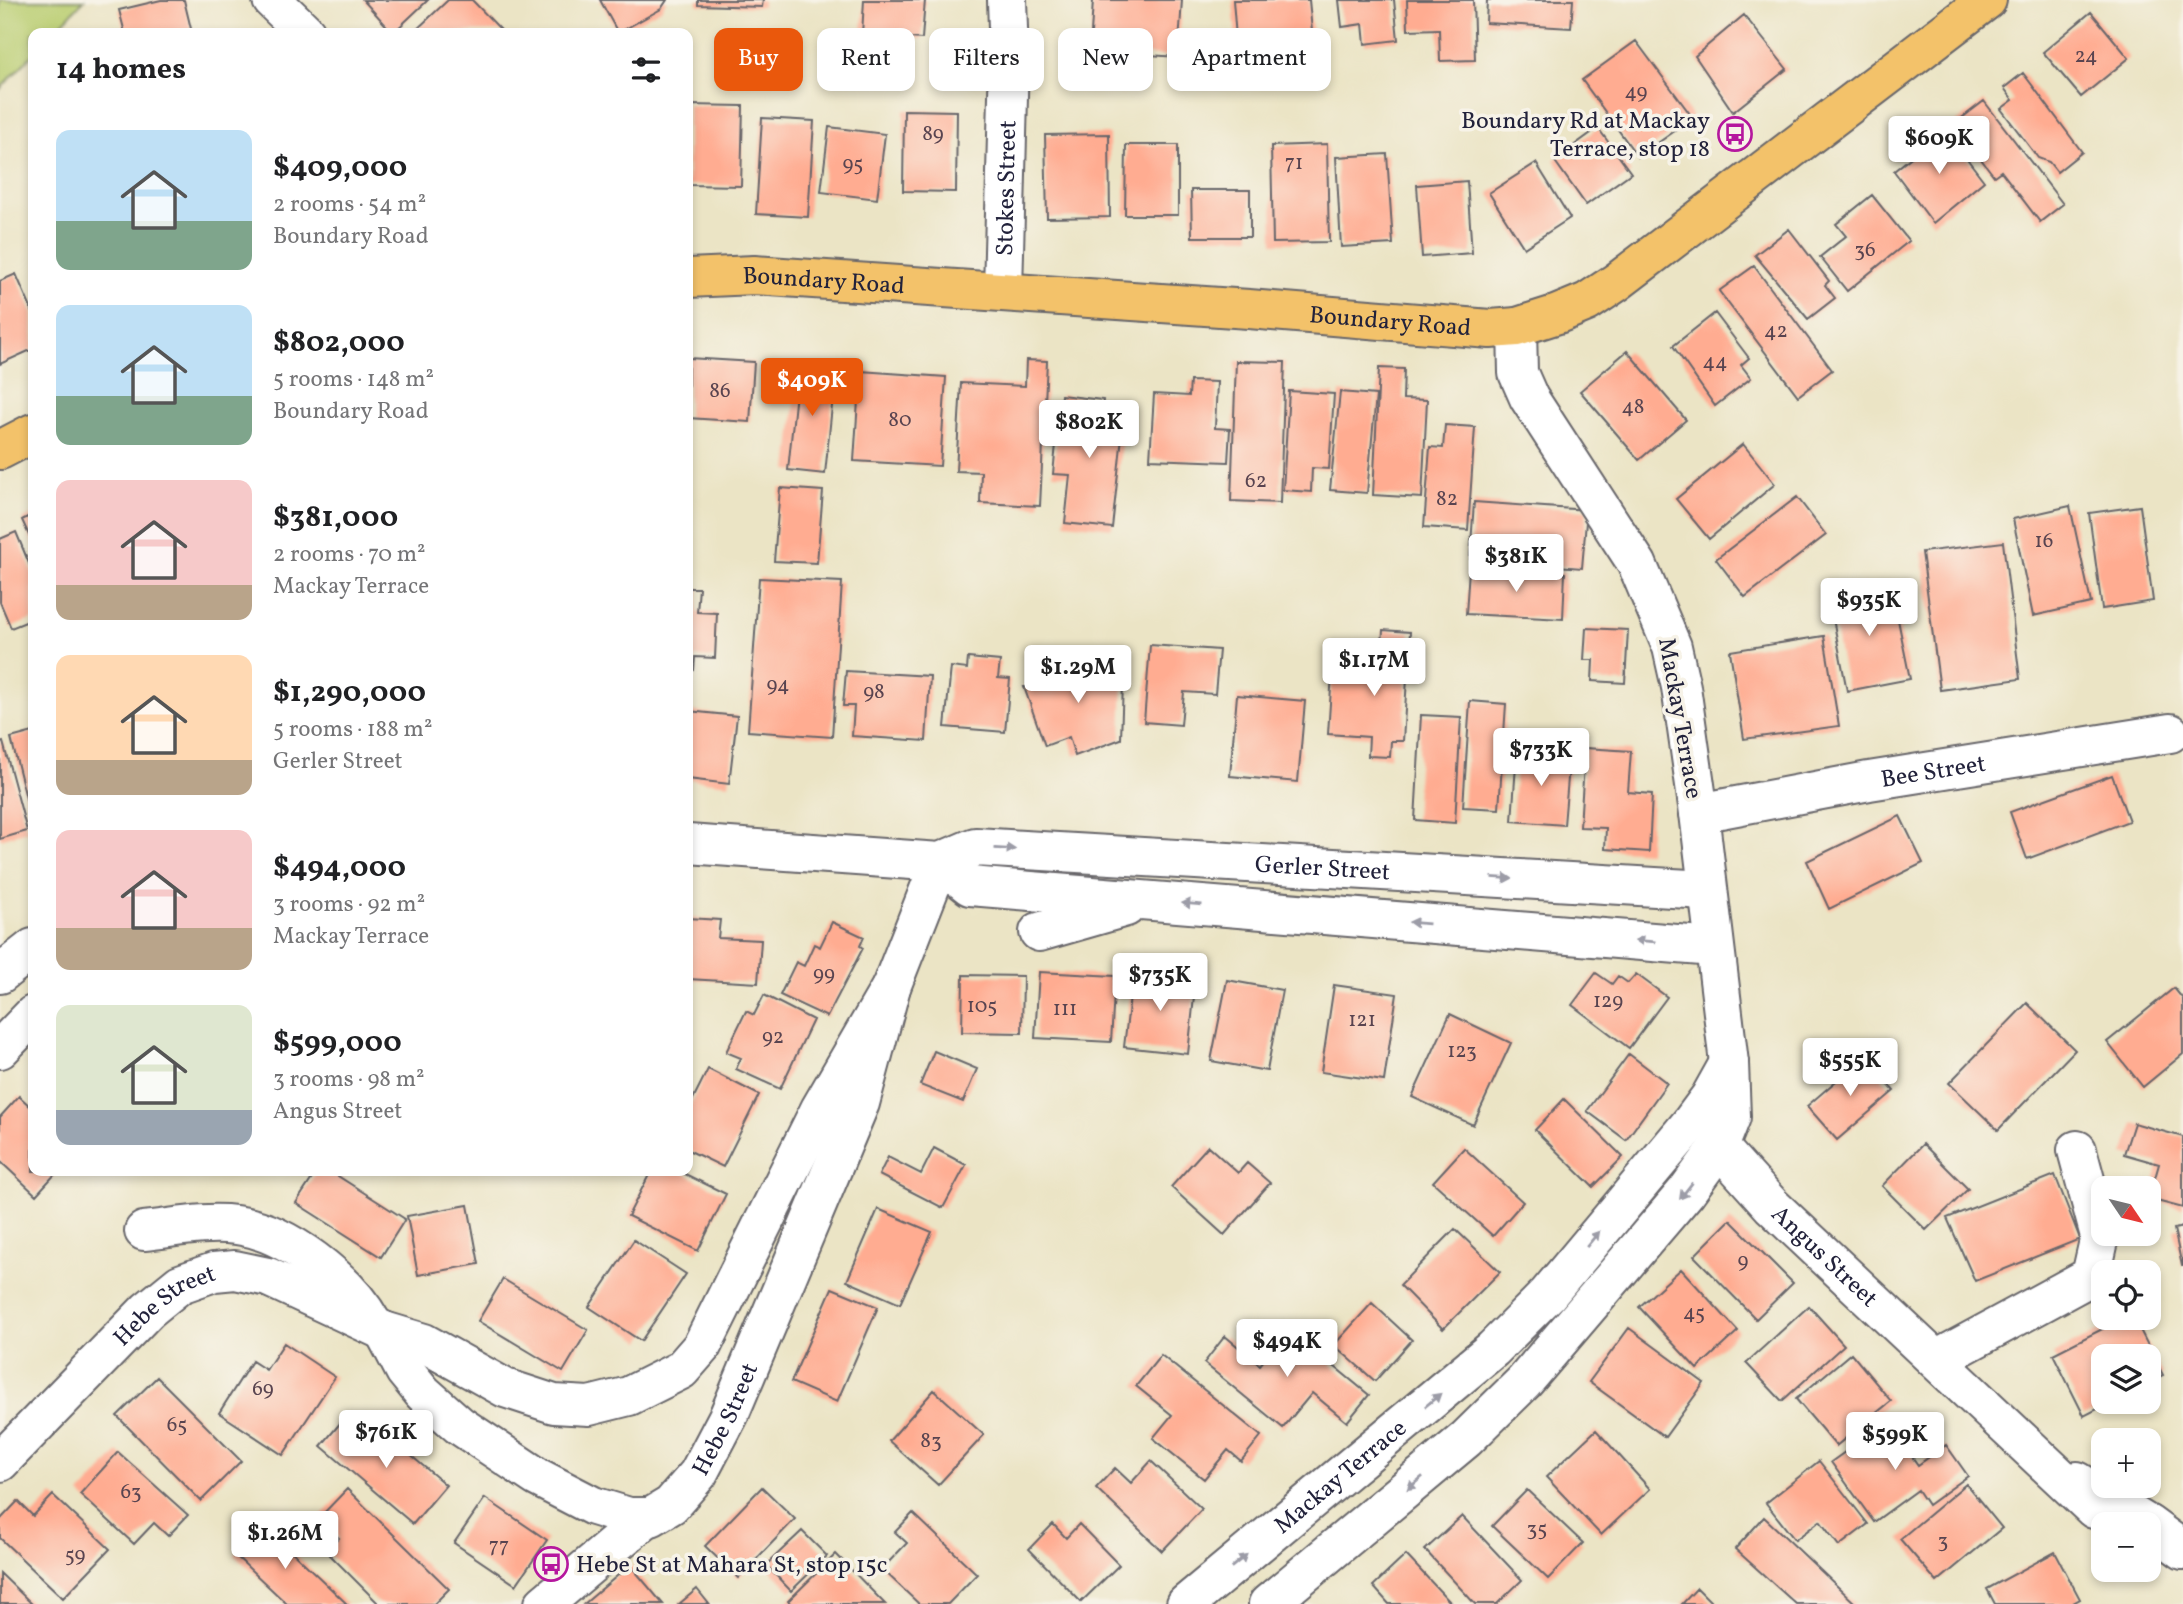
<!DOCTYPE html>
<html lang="en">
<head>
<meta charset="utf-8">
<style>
  :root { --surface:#fff; --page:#f2f2f2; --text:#202124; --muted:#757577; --accent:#ea580c }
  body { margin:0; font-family:Vollkorn,serif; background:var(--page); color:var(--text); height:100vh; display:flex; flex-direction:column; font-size:26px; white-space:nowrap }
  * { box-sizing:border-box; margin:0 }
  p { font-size:23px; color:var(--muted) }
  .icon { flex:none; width:38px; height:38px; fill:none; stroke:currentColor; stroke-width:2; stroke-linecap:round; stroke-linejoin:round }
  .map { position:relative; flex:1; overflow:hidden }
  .sheet { position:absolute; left:28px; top:28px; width:665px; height:1148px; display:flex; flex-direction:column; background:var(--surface); border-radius:14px; box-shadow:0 4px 10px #0003 }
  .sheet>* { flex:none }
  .banner { position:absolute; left:714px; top:28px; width:665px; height:63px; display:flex; gap:14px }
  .needle { width:46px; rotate:125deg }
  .tools { position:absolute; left:2091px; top:1176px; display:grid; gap:14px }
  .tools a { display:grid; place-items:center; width:70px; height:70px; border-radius:14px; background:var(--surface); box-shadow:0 4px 10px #0003; font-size:35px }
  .price { position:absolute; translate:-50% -60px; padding:0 16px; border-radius:7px; background:#fff; color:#222; font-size:23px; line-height:46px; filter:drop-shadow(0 2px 4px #0008) }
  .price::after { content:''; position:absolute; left:50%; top:42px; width:21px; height:16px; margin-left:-10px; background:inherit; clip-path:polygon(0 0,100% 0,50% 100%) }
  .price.active { background:var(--accent); color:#fff }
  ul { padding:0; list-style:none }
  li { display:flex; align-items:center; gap:21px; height:175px; padding:0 28px }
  li span { display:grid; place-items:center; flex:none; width:196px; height:140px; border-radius:14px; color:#555 }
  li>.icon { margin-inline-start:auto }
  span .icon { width:84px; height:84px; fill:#fffc; stroke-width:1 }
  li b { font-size:30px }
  h2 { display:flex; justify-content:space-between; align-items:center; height:84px; padding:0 28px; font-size:30px }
  .tag { padding:0 24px; border-radius:14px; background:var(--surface); box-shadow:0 4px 10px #0003; font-size:24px; line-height:63px }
  .tag.active { background:var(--accent); color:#fff }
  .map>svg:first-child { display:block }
  .green { fill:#b9cd70; stroke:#6e7856; stroke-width:2 }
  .building { fill:#ffac91 }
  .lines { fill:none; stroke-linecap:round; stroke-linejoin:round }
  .minor-casing { stroke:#68666b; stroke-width:42 }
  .major-casing { stroke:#68666b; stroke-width:42 }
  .minor { stroke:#fff; stroke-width:38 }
  .major { stroke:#f3c26a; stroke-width:38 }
  .oneway { fill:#9c9ca7 }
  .labels { text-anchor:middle; stroke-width:7; stroke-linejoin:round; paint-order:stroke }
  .number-label { font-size:21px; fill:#594450 }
  .poi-label { font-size:24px; fill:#22223b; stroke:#f7f3e8; text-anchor:end }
  .street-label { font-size:24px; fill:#22223b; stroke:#f7f3e8 }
</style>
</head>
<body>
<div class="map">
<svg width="2183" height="1604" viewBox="0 0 2183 1604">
  <rect width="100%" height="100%" fill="#f7f3e8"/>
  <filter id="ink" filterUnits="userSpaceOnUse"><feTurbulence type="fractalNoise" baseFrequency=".0143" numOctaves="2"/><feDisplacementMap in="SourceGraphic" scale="14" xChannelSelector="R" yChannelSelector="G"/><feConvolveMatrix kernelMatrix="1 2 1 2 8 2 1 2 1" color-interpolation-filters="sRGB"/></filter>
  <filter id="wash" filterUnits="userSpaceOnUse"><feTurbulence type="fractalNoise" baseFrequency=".00686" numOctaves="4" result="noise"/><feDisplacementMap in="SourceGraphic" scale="28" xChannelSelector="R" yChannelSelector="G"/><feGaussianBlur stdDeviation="1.57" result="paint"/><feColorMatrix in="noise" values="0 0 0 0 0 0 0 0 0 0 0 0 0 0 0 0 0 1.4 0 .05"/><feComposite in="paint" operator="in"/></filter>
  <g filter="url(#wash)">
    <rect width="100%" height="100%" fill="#ebe4c5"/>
    <path class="green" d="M0 0H84L53 33H33V54L0 89Z"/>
    <g id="blocks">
      <path class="building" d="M161 0H184L192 33H125L119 10Z
        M363 0H428L393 33Z
        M448 0H472L502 31 413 33Z
        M600 0H667L661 9 618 33Z
        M698 0H763L762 7 698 5Z
        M864 0H925L922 39 862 35Z
        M1093 0H1182L1178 57 1090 51Z
        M1233 0H1309L1312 31 1236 38Z
        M1339 0H1394L1398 40 1365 44 1363 24 1342 27Z
        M1407 0H1473L1475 60 1440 61 1439 29 1408 30Z
        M1487 0H1573L1571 28 1486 23Z
        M2091 12 2129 58 2081 97 2043 52Z
        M1744 15 1787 69 1733 112 1695 56Z
        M1636 41 1693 118 1638 157 1582 80Z
        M2023 73 2082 152 2057 172 2049 162 2038 158 2001 109 2013 100 2004 88Z
        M1984 101 2063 204 2040 222 2001 171 1994 176 1954 124Z
        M688 105 743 106 741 186 688 185Z
        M904 110 957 111 956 192 903 191Z
        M762 118 814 121 808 217 756 214Z
        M829 127 885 134 877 199 821 192Z
        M1598 128 1631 173 1586 205 1554 160Z
        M1945 130 1984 181 1933 223 1894 171Z
        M1109 134 1110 217 1047 218 1045 135Z
        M1327 144 1329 242 1273 243 1271 146Z
        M1126 145H1178V215H1125Z
        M1387 154 1393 244 1341 247 1336 157Z
        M1536 163 1570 218 1524 248 1489 193Z
        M1467 181 1472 253 1422 257 1417 185Z
        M1191 190H1250V237H1192Z
        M1872 195 1909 241 1847 291 1820 257 1846 236 1836 224Z
        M1789 229 1829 281 1825 285 1835 298 1808 319 1755 255Z
        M1754 266 1832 370 1798 396 1719 291Z
        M16 274 33 313V349L0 364V281Z
        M1715 313 1749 358 1741 365 1751 378 1715 406 1673 346Z
        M1627 351 1686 420 1639 460 1580 391Z
        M688 358 754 362 750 422 688 418Z
        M1026 360 1047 361 1040 506 980 503 981 472 956 471 961 383 1025 386Z
        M1236 361 1285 362 1280 503 1231 501Z
        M799 363 836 367 825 474 788 470Z
        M1379 368 1404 369 1403 399 1427 400 1422 498 1373 495Z
        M860 371 946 377 940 466 854 461Z
        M1190 381 1217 382 1215 428 1230 429 1228 462 1150 459 1154 394 1189 396Z
        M1289 391 1334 394 1329 469 1312 468 1311 492 1283 490Z
        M1340 392 1376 395 1367 493 1330 490Z
        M1061 395 1103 400 1101 416 1124 418 1112 528 1065 523 1070 475 1053 474Z
        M1445 425 1475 427 1468 530 1424 527 1430 447 1443 448Z
        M1743 444 1775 484 1709 539 1676 499Z
        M780 488 823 491 817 563 774 561Z
        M1797 497 1826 535 1745 597 1716 559Z
        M1474 502 1587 510 1582 568 1470 559Z
        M2070 506 2091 603 2033 616 2013 519Z
        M2140 506 2153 601 2102 609 2089 513Z
        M33 514V544L22 520Z
        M16 532 33 573V619L11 628 0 602V539Z
        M2003 542 2020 679 1940 690 1922 552Z
        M1469 569 1565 573 1563 619 1466 614Z
        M759 578 842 582 832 737 748 731Z
        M1891 585 1910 679 1847 691 1829 598Z
        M688 588H699L697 612 717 613 715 658 695 657 694 670 688 669Z
        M1586 628 1628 630 1625 683 1592 681 1593 660H1584Z
        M1383 630 1410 632 1403 741H1391L1390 757 1368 756 1369 737 1328 734 1332 673 1380 675Z
        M1824 636 1839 726 1744 739 1730 651Z
        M1150 645 1219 650 1215 694 1184 692 1181 725 1144 722Z
        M968 658 1000 661 998 678 1010 679 1005 732 945 727 951 667 967 669Z
        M1046 661 1112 663 1111 682 1123 683 1121 739 1075 756 1069 737 1045 746 1024 687H1045Z
        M846 671 930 676 926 741 852 736 854 706H843Z
        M1237 695 1305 701 1298 782 1230 776Z
        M1470 701 1506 704 1499 809 1463 807Z
        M688 711 737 716 729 784 688 779Z
        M1421 715 1461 717 1455 823 1415 820Z
        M33 732V822H32L11 738Z
        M3 742 27 831 0 839V743Z
        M1585 748 1631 751 1628 792 1652 794 1649 852 1605 849 1606 828 1580 827Z
        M1517 751 1570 755 1564 825 1512 821Z
        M2112 775 2129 821 2027 859 2010 812Z
        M1900 816 1923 863 1829 909 1807 861Z
        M688 918 720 920 718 938 761 940 758 983 688 979Z
        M832 922 864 937 860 946 863 948 827 1017 780 995 796 962 804 966 814 944 820 947Z
        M1133 971 1196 978 1188 1054 1124 1047Z
        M1039 972 1115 976 1111 1042 1035 1038Z
        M1596 973 1612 984 1618 976 1628 983 1636 974 1667 997 1629 1048 1572 1005Z
        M963 975 1023 976 1022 1033 962 1032Z
        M1227 980 1282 990 1267 1071 1211 1061Z
        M1334 985 1397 994 1384 1081 1321 1072Z
        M2174 988 2183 999V1054L2143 1087 2107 1042Z
        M764 995 813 1020 780 1089 736 1069 741 1058 726 1052 746 1011 754 1015Z
        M2027 1003 2075 1050 1998 1130 1949 1083Z
        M1450 1014 1511 1043 1473 1125 1412 1097Z
        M934 1051 977 1069 963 1102 920 1085Z
        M1629 1054 1667 1083 1626 1140 1587 1111Z
        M1864 1057 1894 1091 1837 1140 1807 1106Z
        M708 1069 759 1095 723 1167 688 1150V1109Z
        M19 1096 33 1109V1171H58L36 1195 0 1161V1117Z
        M1564 1099 1623 1157 1593 1187 1535 1130Z
        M2134 1123 2183 1137V1208L2149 1199 2159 1164 2124 1154Z
        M1923 1144 1968 1189 1926 1230 1882 1186Z
        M1208 1146 1238 1173 1247 1163 1270 1183 1224 1235 1171 1187Z
        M934 1148 966 1165 943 1208 879 1175 888 1157 921 1174Z
        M1464 1148 1523 1202 1493 1236 1433 1182Z
        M317 1171H330L405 1219 381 1257 296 1203Z
        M651 1171H679L726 1194 698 1251 628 1216Z
        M2055 1175 2080 1239 1975 1281 1947 1218Z
        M468 1205 479 1264 418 1275 407 1216Z
        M878 1209 932 1232 900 1304 847 1281Z
        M1730 1220 1793 1283 1756 1319 1694 1256Z
        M2183 1227V1266H2182L2174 1229Z
        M1455 1229 1500 1272 1443 1329 1400 1285Z
        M634 1240 686 1274 641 1341 589 1307Z
        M1681 1269 1738 1331 1697 1369 1639 1307Z
        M503 1279 588 1330 563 1372 478 1321Z
        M832 1288 878 1307 837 1402 791 1382Z
        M1372 1303 1412 1340 1375 1381 1334 1345Z
        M1809 1306 1844 1345 1782 1401 1746 1363Z
        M2124 1318H2134L2163 1375 2149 1382V1356H2104V1402H2111L2084 1416 2053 1354Z
        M1629 1328 1704 1383 1665 1437 1589 1382Z
        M1289 1329 1369 1395 1347 1422 1312 1393 1283 1428 1204 1363 1225 1336 1260 1365Z
        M284 1343 335 1377 283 1455 219 1413 252 1361 266 1370Z
        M1851 1353 1891 1401 1836 1446 1796 1399Z
        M1161 1355 1261 1436 1241 1461 1228 1450 1204 1479 1153 1438 1172 1415 1136 1386Z
        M157 1377 241 1461 201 1501 117 1416Z
        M934 1390 984 1435 938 1485 889 1441Z
        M342 1421 366 1442 378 1428 446 1485 413 1524 321 1446Z
        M1887 1422 1918 1465 1946 1445 1968 1476 1928 1505 1918 1490 1874 1522 1831 1462Z
        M1596 1430 1650 1489 1601 1535 1546 1477Z
        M118 1452 188 1515 168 1536 154 1523 134 1544 80 1494Z
        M1151 1461 1202 1509 1162 1551 1096 1488 1115 1468 1131 1483Z
        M1819 1461 1868 1524 1839 1546 1820 1521 1795 1540 1766 1503Z
        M1966 1484 2002 1528 1937 1582 1900 1539Z
        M762 1487 795 1519 738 1578 705 1546Z
        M347 1489 449 1589 434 1604H379L326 1551 339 1538 319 1518Z
        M1527 1490 1583 1543 1548 1579 1492 1526Z
        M53 1495 110 1549 63 1598 0 1538V1520L18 1501 33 1516Z
        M485 1498 547 1540 516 1585 454 1543Z
        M913 1513 977 1574 948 1604H919L882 1569 907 1543 895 1532Z
        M1462 1516 1522 1580 1497 1604H1475L1425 1550Z
        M1764 1517 1856 1604H1796L1735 1549Z
        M1053 1524 1066 1538 1079 1524 1119 1565 1081 1602 1029 1549Z
        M264 1525 347 1604H287L235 1555Z
        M802 1531 827 1556 791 1591 766 1565Z
        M2055 1552 2080 1599 2071 1604H1995L1987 1589Z
        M836 1554 885 1604H791L788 1601Z
        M1406 1555 1452 1604H1389L1373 1586Z
        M630 1565 663 1604H584Z
        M0 1573 32 1604H0Z
        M1697 1588 1713 1604H1682Z
        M697 1589 709 1604H679Z"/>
    </g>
  </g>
  <g filter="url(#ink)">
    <use href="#blocks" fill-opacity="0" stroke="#68666b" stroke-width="2"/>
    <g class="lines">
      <g class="minor-casing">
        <g id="minor">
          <path d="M272 0 306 33"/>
          <path id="s1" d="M1003 291 1009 57 1007 0"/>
          <path id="s2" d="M1699 813 1869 781 2170 733"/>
          <path id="s3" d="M688 844 940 862 975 847 1706 890"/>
          <path d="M940 862 970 886 1714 947"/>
          <path d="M1039 932 1126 907"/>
          <path d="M0 974 33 948"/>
          <path d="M0 1049 33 1015"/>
          <path id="s4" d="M1719 1147 1772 1206 2094 1509"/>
          <path d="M144 1231C174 1228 205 1221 236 1225 286 1231 348 1280 372 1323"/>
          <path id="s5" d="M384 1331 405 1371 423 1393 459 1425 537 1477 593 1506 629 1517H651L671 1505 698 1474 729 1415 860 1103 891 987 940 862"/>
          <path d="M1936 1360 2091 1276 2100 1236 2077 1150"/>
          <path id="s6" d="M0 1462 148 1310 180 1284 214 1272 235 1270 268 1277 384 1331 424 1343 505 1388 554 1404 589 1406 629 1396 681 1370 702 1346 820 1109 891 987"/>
          <path d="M2077 1481 2147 1524"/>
          <path d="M2149 1525 2183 1550"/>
          <path d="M544 1604 646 1518"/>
          <path id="s7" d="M1186 1604 1493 1349 1548 1294 1690 1124 1710 1097 1729 1063"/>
          <path d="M1268 1604 1466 1439 1524 1382 1687 1191 1719 1147 1731 1117 1729 1063 1699 813 1681 687 1672 647 1637 564 1529 398 1518 373 1517 327"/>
        </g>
      </g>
      <g class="major-casing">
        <g id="major">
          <path id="s8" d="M688 278 754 275 1249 309 1490 329 1517 327 1558 314 1587 302 1617 282 1987 0"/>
          <path d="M0 450 33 433"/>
        </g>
      </g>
      <use href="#minor" class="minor"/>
      <use href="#major" class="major"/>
    </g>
    <defs><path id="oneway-solid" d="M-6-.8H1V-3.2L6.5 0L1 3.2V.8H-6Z" transform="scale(1.75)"/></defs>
    <g class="oneway">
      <use href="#oneway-solid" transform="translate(1005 849) rotate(3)"/>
      <use href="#oneway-solid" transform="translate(1502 878) rotate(3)"/>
      <use href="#oneway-solid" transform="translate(1192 904) rotate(-175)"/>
      <use href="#oneway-solid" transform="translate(1419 923) rotate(-175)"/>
      <use href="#oneway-solid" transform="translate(1645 941) rotate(-175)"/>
      <use href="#oneway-solid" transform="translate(1686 1191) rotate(128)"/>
      <use href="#oneway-solid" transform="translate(1593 1239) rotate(-50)"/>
      <use href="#oneway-solid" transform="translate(1433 1400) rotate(-40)"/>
      <use href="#oneway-solid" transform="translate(1415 1483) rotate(140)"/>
      <use href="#oneway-solid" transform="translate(1239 1561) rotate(-39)"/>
    </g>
  </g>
  <defs>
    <g id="bus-ring" transform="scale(1.75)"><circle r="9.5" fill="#f7f3e8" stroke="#b5179e" stroke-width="1.5"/><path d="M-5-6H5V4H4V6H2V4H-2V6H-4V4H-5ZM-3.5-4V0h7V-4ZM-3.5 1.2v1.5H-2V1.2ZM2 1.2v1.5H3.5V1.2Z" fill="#b5179e"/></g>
  </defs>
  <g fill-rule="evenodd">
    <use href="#bus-ring" x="1735" y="134"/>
    <use href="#bus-ring" x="551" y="1564"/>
  </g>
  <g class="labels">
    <g class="number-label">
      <text x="2086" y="62">24</text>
      <text x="1636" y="98">49</text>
      <text x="933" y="140">89</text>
      <text x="1294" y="169">71</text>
      <text x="853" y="170">95</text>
      <text x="1865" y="256">36</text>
      <text x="1776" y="337">42</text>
      <text x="1715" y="368">44</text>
      <text x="720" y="397">86</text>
      <text x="1633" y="413">48</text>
      <text x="900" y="426">80</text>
      <text x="1256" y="487">62</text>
      <text x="1447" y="505">82</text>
      <text x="2044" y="547">16</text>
      <text x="778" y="691">94</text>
      <text x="874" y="698">98</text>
      <text x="824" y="980">99</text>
      <text x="1608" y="1007">129</text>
      <text x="982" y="1012">105</text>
      <text x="1065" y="1015">111</text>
      <text x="1362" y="1026">121</text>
      <text x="773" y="1043">92</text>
      <text x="1462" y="1057">123</text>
      <text x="1743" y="1267">9</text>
      <text x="1694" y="1319">45</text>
      <text x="263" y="1395">69</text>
      <text x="177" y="1431">65</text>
      <text x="931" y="1447">83</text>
      <text x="131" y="1498">63</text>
      <text x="1537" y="1535">35</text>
      <text x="1943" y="1547">3</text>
      <text x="499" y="1552">77</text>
      <text x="75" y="1561">59</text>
    </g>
    <g class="poi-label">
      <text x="1710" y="128">Boundary Rd at Mackay<tspan x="1710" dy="28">Terrace, stop 18</tspan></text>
      <text x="576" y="1572" text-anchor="start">Hebe St at Mahara St, stop 15c</text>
    </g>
    <g class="street-label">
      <text dy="8" stroke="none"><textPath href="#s1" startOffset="103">Stokes Street</textPath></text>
      <text dy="8" stroke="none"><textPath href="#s8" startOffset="136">Boundary Road</textPath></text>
      <text dy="8" stroke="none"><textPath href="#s8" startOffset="704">Boundary Road</textPath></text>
      <text transform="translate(1681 718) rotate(80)" y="8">Mackay Terrace</text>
      <text dy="8" stroke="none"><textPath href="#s2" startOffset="238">Bee Street</textPath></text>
      <text dy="8" stroke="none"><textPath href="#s3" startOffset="639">Gerler Street</textPath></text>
      <text dy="8" stroke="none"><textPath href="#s4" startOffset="152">Angus Street</textPath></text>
      <text dy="8" stroke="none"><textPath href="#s6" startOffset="229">Hebe Street</textPath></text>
      <text dy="8" stroke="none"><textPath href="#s5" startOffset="464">Hebe Street</textPath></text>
      <text dy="8" stroke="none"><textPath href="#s7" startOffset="200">Mackay Terrace</textPath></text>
    </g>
  </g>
</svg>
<div class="tools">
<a><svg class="needle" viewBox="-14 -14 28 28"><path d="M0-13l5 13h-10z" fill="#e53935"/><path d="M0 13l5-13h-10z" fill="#757577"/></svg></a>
<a><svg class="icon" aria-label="locate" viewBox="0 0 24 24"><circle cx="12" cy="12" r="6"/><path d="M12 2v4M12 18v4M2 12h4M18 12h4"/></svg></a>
<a><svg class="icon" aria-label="layers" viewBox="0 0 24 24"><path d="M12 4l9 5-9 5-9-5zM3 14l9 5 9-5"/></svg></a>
<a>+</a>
<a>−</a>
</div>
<b class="price" style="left:1939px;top:176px">$609K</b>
<b class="price active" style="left:812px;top:418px">$409K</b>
<b class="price" style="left:1089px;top:460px">$802K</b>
<b class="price" style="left:1516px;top:594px">$381K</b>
<b class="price" style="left:1869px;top:638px">$935K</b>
<b class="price" style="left:1374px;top:698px">$1.17M</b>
<b class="price" style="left:1078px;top:705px">$1.29M</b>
<b class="price" style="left:1541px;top:788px">$733K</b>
<b class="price" style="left:1160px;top:1013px">$735K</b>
<b class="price" style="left:1850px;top:1098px">$555K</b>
<b class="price" style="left:1287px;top:1379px">$494K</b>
<b class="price" style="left:386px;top:1470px">$761K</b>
<b class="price" style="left:1895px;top:1472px">$599K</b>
<b class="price" style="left:285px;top:1571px">$1.26M</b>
<div class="banner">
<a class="tag active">Buy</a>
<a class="tag">Rent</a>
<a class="tag">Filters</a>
<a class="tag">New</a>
<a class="tag">Apartment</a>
</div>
<section class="sheet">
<h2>14 homes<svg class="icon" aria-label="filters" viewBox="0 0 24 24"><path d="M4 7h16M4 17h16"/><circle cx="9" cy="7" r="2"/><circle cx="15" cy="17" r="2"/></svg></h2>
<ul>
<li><span style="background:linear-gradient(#bfe0f5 65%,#7fa58c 0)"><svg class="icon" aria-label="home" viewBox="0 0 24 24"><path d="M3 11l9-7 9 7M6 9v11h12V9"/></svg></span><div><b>$409,000</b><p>2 rooms · 54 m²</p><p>Boundary Road</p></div></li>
<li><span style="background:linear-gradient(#bfe0f5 65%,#7fa58c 0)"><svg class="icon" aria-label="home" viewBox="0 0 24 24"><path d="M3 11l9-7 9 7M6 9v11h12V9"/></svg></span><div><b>$802,000</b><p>5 rooms · 148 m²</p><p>Boundary Road</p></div></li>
<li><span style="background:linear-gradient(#f6c9c9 75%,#b9a48a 0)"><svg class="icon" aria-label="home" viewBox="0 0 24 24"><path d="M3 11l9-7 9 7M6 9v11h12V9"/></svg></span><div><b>$381,000</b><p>2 rooms · 70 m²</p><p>Mackay Terrace</p></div></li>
<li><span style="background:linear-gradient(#ffd9b3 75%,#b9a48a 0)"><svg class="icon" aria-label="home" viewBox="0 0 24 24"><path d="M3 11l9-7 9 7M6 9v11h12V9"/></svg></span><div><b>$1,290,000</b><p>5 rooms · 188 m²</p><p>Gerler Street</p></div></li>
<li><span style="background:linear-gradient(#f6c9c9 70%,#b9a48a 0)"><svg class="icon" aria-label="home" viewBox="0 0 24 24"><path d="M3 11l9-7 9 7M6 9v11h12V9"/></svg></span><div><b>$494,000</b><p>3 rooms · 92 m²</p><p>Mackay Terrace</p></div></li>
<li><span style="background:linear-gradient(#dfe7d0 75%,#9aa5b1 0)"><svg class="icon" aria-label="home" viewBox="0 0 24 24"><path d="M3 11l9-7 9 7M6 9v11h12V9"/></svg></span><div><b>$599,000</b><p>3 rooms · 98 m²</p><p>Angus Street</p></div></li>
</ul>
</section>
</div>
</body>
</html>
